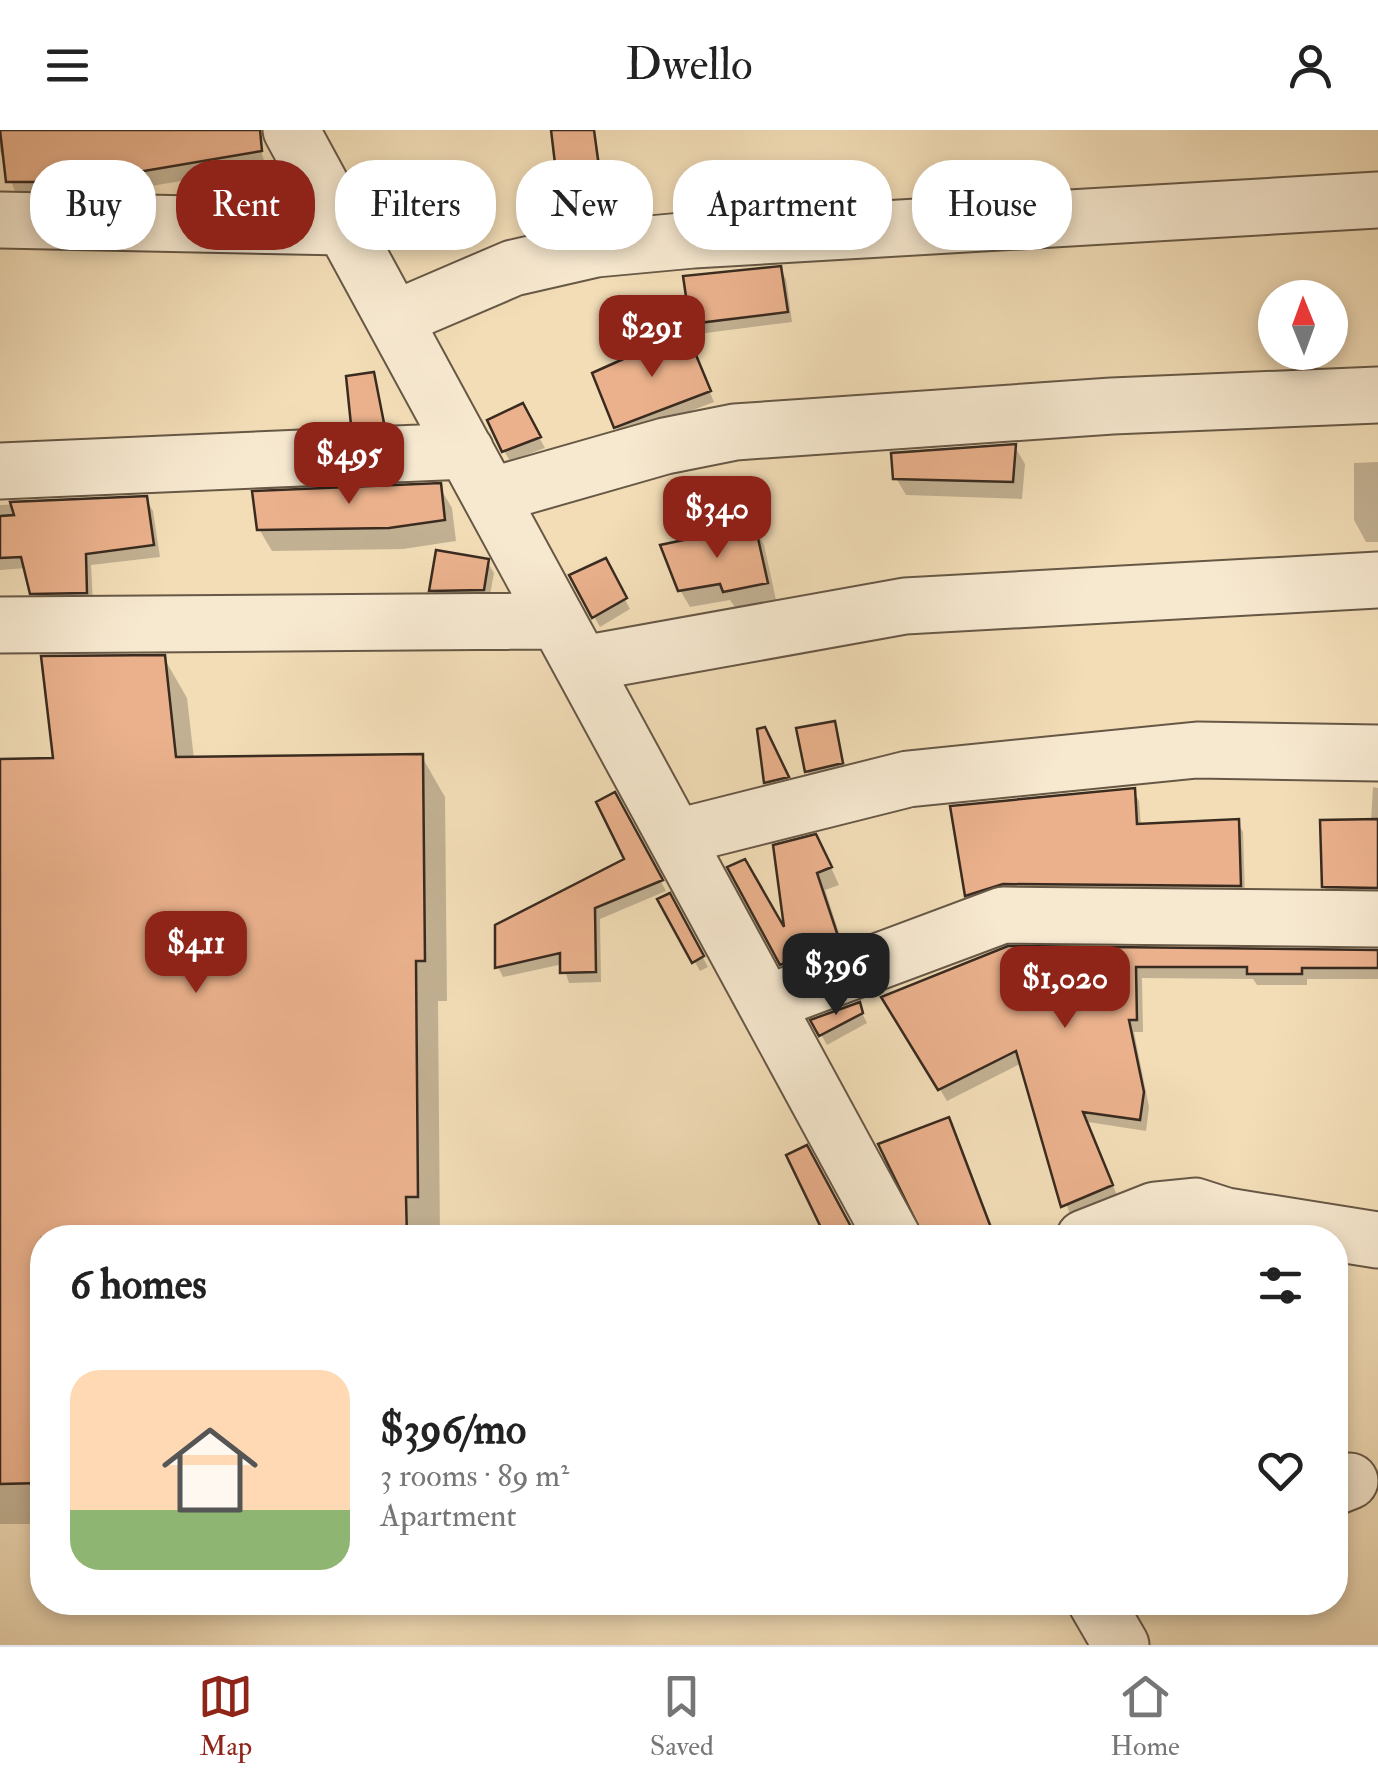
<!DOCTYPE html>
<html lang="en">
<head>
<meta charset="utf-8">
<style>
  :root { --surface:#fff; --page:#f6f6f6; --text:#222; --muted:#767676; --line:#e0e0e0; --accent:#8f2418 }
  body { margin:0; font-family:"IM FELL Double Pica",serif; background:var(--page); color:var(--text); height:100vh; display:flex; flex-direction:column; font-size:38px; white-space:nowrap }
  * { box-sizing:border-box; margin:0 }
  p { font-size:32px; color:var(--muted) }
  .icon { flex:none; width:55px; height:55px; fill:none; stroke:currentColor; stroke-width:2; stroke-linecap:round; stroke-linejoin:round }
  .map { position:relative; flex:1; overflow:hidden }
  .details { position:absolute; left:30px; top:1095px; width:1318px; height:390px; display:flex; flex-direction:column; background:var(--surface); border-radius:40px; box-shadow:0 5px 15px #0003 }
  .details>* { flex:none }
  .top-card { position:absolute; left:30px; top:30px; width:1320px; height:90px; display:flex; gap:20px }
  .needle { width:65px; rotate:359deg }
  .tools { position:absolute; left:1258px; top:150px; display:grid; gap:20px }
  .tools a { display:grid; place-items:center; width:90px; height:90px; border-radius:50%; background:var(--surface); box-shadow:0 5px 15px #0003; font-size:50px }
  .price { position:absolute; translate:-50% -85px; padding:0 22px; border-radius:20px; background:var(--accent); color:#fff; font-size:32px; line-height:65px; filter:drop-shadow(0 2px 5px #0008) }
  .price::after { content:''; position:absolute; left:50%; top:60px; width:30px; height:22px; margin-left:-15px; background:inherit; clip-path:polygon(0 0,100% 0,50% 100%) }
  .price.active { background:#222; color:#fff }
  ul { padding:0; list-style:none }
  li { display:flex; align-items:center; gap:30px; height:250px; padding:0 40px }
  li span { display:grid; place-items:center; flex:none; width:280px; height:200px; border-radius:30px; color:#555 }
  li>.icon { margin-inline-start:auto }
  span .icon { width:120px; height:120px; fill:#fffc; stroke-width:1 }
  li b { font-size:42px }
  h2 { display:flex; justify-content:space-between; align-items:center; height:120px; padding:0 40px; font-size:42px }
  .chip { padding:0 35px; border-radius:40px; background:var(--surface); box-shadow:0 5px 15px #0003; font-size:35px; line-height:90px }
  .chip.active { background:var(--accent); color:#fff }
  header { display:flex; justify-content:space-between; align-items:center; height:130px; padding:0 40px; background:var(--surface); font-size:45px; font-weight:600 }
  .dock { display:flex; justify-content:space-around; align-items:center; height:140px; border-top:2px solid var(--line); background:var(--surface); font-size:28px; color:var(--muted) }
  .dock a { display:grid; justify-items:center; gap:5px }
  .dock .active { color:var(--accent) }
  .map>svg:first-child { display:block }
  .shadow { fill:#0003 }
  .building { fill:#eab18c; stroke:#392b20; stroke-width:2.5 }
  .lines { fill:none; stroke-linecap:round; stroke-linejoin:round }
  .minor-casing { stroke:#675846; stroke-width:59 }
  .minor { stroke:#f7e9d0; stroke-width:55 }
</style>
</head>
<body>
<header><svg class="icon" aria-label="menu" viewBox="0 0 24 24"><path d="M4 6h16M4 12h16M4 18h16"/></svg>Dwello<svg class="icon" aria-label="person" viewBox="0 0 24 24"><circle cx="12" cy="8" r="4"/><path d="M4 21q1-7 8-7t8 7"/></svg></header>
<div class="map">
<svg width="1378" height="1515" viewBox="0 0 1378 1515">
  <rect width="100%" height="100%" fill="#f2ddb7"/>
  <filter id="stains"><feTurbulence type="fractalNoise" baseFrequency=".002" numOctaves="4"/><feColorMatrix values="0 0 0 0 .2 0 0 0 0 .09 0 0 0 0 .02 0 0 0 .5 -.17"/></filter>
  <radialGradient id="worn" r=".72"><stop offset=".6" stop-color="#630" stop-opacity="0"/><stop offset="1" stop-color="#630" stop-opacity=".3"/></radialGradient>
  <path class="shadow" d="M0 0H255L266 37 145 57 149 76 17 67 0 21Z
    M568 0H594L603 47 564 52 558 42Z
    M780 139 786 149 792 192 698 204 692 193Z
    M690 215 714 272 622 307 616 297Z
    M372 245 388 303 360 304 354 294Z
    M522 276 545 318 510 331 504 321Z
    M1015 317 1025 334 1022 369 906 365 896 348Z
    M1378 332V412H1366L1354 390V333Z
    M439 356 452 378 456 411 403 419 272 421 259 399Z
    M146 369 153 381 160 427 91 435 93 474 40 475 26 438 0 440V375Z
    M754 398 764 415 776 470 735 477 730 470 690 477 680 460Z
    M605 432 630 479 600 497 572 447Z
    M488 433 494 443 489 470H437L432 460Z
    M164 528 187 568 194 629 422 627 445 667 447 871H438L440 1107 42 1108V1394H0V632L56 631Z
    M834 594 847 643 813 651 807 641Z
    M769 610 792 657 772 662 766 652Z
    M1373 657 1378 658V767H1330L1324 756 1371 691Z
    M1133 660 1139 671 1141 696 1237 691 1243 702 1245 766 973 775 967 765Z
    M614 665 666 761 600 789 601 852 569 853 563 834 503 847 498 837 628 730Z
    M825 724 839 755 825 760 848 830 792 850 731 738 788 809Z
    M669 766 708 837 700 841 660 770Z
    M1009 819 1378 823V849H1307V855H1257L1253 849 1142 848 1143 902H1134L1149 977 1146 1001 1088 992 1118 1068 1071 1088 1022 933 947 971 885 868Z
    M858 875 867 893 827 915 814 892Z
    M948 990 958 1008 996 1108H927Z"/>
  <path class="building" d="M0 0H260L262 21 138 42 142 61H104L102 52H6Z
    M551 0H594L599 37 556 42Z
    M781 136 788 182 690 194 683 146Z
    M686 201 711 261 614 298 592 243Z
    M374 242 384 293 351 295 346 246Z
    M523 273 541 307 502 322 487 290Z
    M1016 314 1013 352 893 349 891 323Z
    M441 353 445 390 389 398 257 400 252 361Z
    M147 366 154 415 86 424 87 463 30 464 21 427 0 428V386L14 385 10 372Z
    M755 395 768 453 723 462 720 454 678 461 660 415Z
    M436 420 489 429 484 460 429 461Z
    M606 428 627 468 592 488 569 445Z
    M165 525 176 627 423 624 425 831H416L418 1067H406L407 1108H42V1353L0 1354V629L53 628 41 526Z
    M835 591 843 633 805 642 796 598Z
    M765 597 789 647 764 653 757 599Z
    M1135 658 1137 694 1239 689 1241 756 1003 754 965 766 950 676Z
    M615 662 663 750 595 778 596 842 560 843V823L495 838V795L624 729 596 672Z
    M1378 689V758L1322 757 1320 690Z
    M816 704 832 737 817 743 840 812 780 835 727 737 745 729 784 797 773 715Z
    M670 763 704 826 692 833 657 769Z
    M1008 816 1378 820V838H1302V844H1247V837H1136L1137 890H1129L1144 962 1140 990 1083 982 1113 1055 1061 1077 1016 921 938 960 881 867Z
    M860 872 863 883 819 906 810 890Z
    M949 987 990 1095 965 1108H924L878 1014Z
    M807 1015 857 1108H826L786 1025Z"/>
  <g class="lines">
    <g class="minor-casing">
      <path id="minor" d="M291 0 893 1108
        M0 90 343 97
        M394 189 513 138 596 119 693 110 1378 70
        M0 341 466 321
        M490 366 665 316 735 302 1112 276 1378 265
        M0 495 557 491
        M582 534 905 476 1378 450
        M677 707 908 649 1197 620 1378 623
        M767 873 1003 785 1378 789
        M1084 1108 1155 1080 1195 1076 1226 1086 1378 1110
        M1335 1357 1350 1351
        M1096 1472 1121 1515"/>
    </g>
    <use href="#minor" class="minor"/>
  </g>
  <rect width="100%" height="100%" filter="url(#stains)"/>
  <rect width="100%" height="100%" fill="url(#worn)"/>
</svg>
<div class="tools">
<a><svg class="needle" viewBox="-14 -14 28 28"><path d="M0-13l5 13h-10z" fill="#e53935"/><path d="M0 13l5-13h-10z" fill="#767676"/></svg></a>
</div>
<b class="price" style="left:652px;top:250px">$291</b>
<b class="price" style="left:349px;top:377px">$495</b>
<b class="price" style="left:717px;top:431px">$340</b>
<b class="price" style="left:196px;top:866px">$411</b>
<b class="price active" style="left:836px;top:888px">$396</b>
<b class="price" style="left:1065px;top:901px">$1,020</b>
<div class="top-card">
<a class="chip">Buy</a>
<a class="chip active">Rent</a>
<a class="chip">Filters</a>
<a class="chip">New</a>
<a class="chip">Apartment</a>
<a class="chip">House</a>
</div>
<section class="details">
<h2>6 homes<svg class="icon" aria-label="filters" viewBox="0 0 24 24"><path d="M4 7h16M4 17h16"/><circle cx="9" cy="7" r="2"/><circle cx="15" cy="17" r="2"/></svg></h2>
<ul>
<li><span style="background:linear-gradient(#ffd9b3 70%,#8fb573 0)"><svg class="icon" aria-label="home" viewBox="0 0 24 24"><path d="M3 11l9-7 9 7M6 9v11h12V9"/></svg></span><div><b>$396/mo</b><p>3 rooms · 89 m²</p><p>Apartment</p></div><svg class="icon" aria-label="heart" viewBox="0 0 24 24"><path d="M12 20l-8-8c-3-5 5-10 8-4 3-6 11-1 8 4z"/></svg></li>
</ul>
</section>
</div>
<nav class="dock">
<a class="active"><svg class="icon" aria-label="map" viewBox="0 0 24 24"><path d="M3 6l6-2 6 2 6-2v14l-6 2-6-2-6 2zM9 4v14M15 6v14"/></svg>Map</a>
<a><svg class="icon" aria-label="saved" viewBox="0 0 24 24"><path d="M7 4h10v16l-5-4-5 4z"/></svg>Saved</a>
<a><svg class="icon" aria-label="home" viewBox="0 0 24 24"><path d="M3 11l9-7 9 7M6 9v11h12V9"/></svg>Home</a>
</nav>
</body>
</html>
